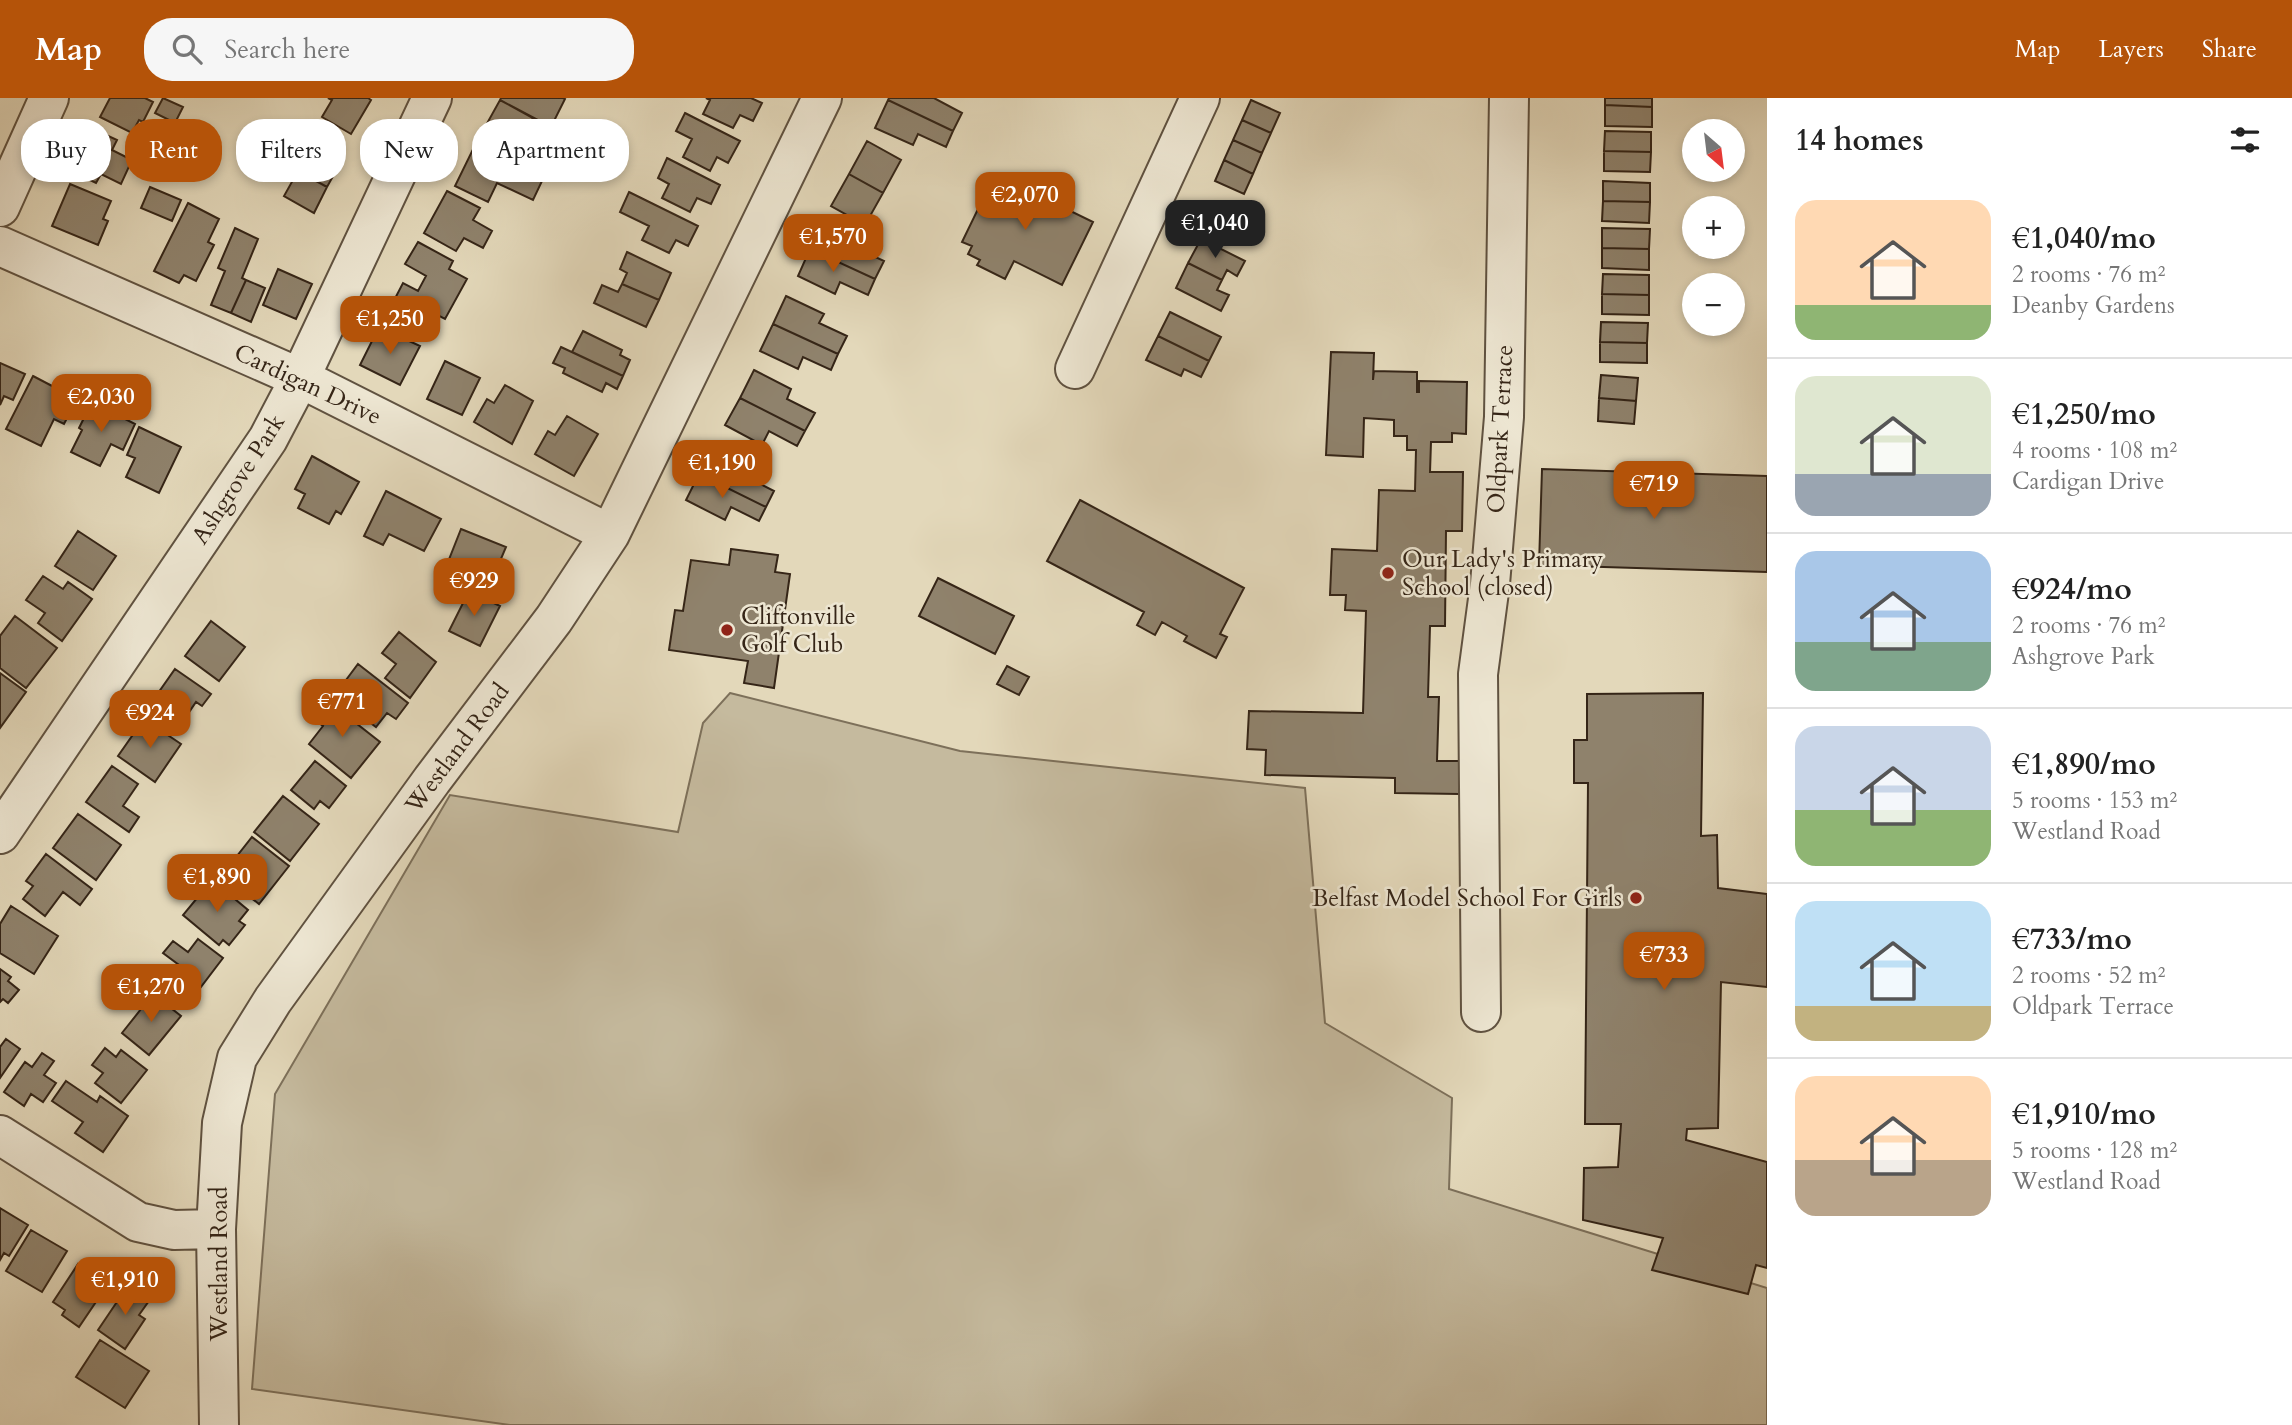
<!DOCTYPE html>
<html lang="en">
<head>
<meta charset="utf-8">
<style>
  :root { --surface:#fff; --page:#f6f6f6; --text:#222; --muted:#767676; --line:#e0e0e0; --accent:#b45309 }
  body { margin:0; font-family:Cardo,serif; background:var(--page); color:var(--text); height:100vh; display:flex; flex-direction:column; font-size:26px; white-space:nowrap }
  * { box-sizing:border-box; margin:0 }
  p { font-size:23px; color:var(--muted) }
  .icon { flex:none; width:38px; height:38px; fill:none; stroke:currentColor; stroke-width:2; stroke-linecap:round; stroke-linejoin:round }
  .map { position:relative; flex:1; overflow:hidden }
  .side { display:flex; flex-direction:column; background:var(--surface); width:525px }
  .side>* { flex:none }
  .hud { position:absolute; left:21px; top:21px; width:665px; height:63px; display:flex; gap:14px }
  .needle { width:46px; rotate:152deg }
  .tools { position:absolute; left:1682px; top:21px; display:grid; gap:14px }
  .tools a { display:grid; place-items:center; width:63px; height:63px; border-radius:50%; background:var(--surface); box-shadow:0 4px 10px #0003; font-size:35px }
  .price { position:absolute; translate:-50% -60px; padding:0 16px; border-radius:14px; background:var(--accent); color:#fff; font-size:23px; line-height:46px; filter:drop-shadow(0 2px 4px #0008) }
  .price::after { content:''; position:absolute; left:50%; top:42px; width:21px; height:16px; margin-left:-10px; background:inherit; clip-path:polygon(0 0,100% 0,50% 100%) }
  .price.selected { background:#222; color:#fff }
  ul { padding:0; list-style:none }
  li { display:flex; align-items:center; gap:21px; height:175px; padding:0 28px }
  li+li { border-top:2px solid var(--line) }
  li span { display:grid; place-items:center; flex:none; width:196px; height:140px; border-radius:21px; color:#555 }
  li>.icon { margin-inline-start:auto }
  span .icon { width:84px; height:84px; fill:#fffc; stroke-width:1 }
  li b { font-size:30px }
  h2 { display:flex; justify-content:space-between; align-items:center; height:84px; padding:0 28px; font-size:30px }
  .pill { padding:0 24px; border-radius:28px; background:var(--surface); box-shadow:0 4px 10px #0003; font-size:24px; line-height:63px }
  .pill.selected { background:var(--accent); color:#fff }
  header { display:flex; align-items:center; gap:42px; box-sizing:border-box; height:98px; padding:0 35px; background:var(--accent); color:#fff }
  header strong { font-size:33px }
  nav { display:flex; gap:38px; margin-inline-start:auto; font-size:24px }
  .search { width:490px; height:63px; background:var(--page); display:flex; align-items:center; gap:18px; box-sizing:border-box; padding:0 24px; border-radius:28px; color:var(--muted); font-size:26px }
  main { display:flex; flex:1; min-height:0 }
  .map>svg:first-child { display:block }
  .green { fill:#c5ba9e; stroke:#7d705a; stroke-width:2 }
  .building { fill:#8f826c; stroke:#352517; stroke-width:2 }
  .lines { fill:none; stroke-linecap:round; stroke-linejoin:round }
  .minor-casing { stroke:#605240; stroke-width:42 }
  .minor { stroke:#ede6d2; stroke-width:38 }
  .poi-dot { fill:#8f2418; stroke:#ede6d2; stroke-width:2.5 }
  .labels { text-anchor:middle; stroke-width:5; stroke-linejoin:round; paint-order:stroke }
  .street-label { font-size:24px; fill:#352517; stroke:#ede6d2 }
  .poi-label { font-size:24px; fill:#352517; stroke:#ede6d2; text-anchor:start }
</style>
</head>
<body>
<header>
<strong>Map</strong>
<div class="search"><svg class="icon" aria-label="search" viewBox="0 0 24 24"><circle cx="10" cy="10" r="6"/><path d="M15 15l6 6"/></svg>Search here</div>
<nav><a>Map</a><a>Layers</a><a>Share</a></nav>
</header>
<main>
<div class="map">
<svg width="1767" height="1327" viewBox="0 0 1767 1327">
  <rect width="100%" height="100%" fill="#e3d8ba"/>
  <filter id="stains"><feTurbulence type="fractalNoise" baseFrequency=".00286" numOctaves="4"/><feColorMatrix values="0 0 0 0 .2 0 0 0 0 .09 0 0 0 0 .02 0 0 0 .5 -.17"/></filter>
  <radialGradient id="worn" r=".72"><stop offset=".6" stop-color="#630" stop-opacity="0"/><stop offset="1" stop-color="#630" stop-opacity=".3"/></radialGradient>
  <path class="green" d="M730 595 960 653 1305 690 1325 925 1452 1000 1449 1091 1767 1190V1327H510L252 1291 275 996 450 697 678 734 703 625Z"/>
  <path class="building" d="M110 0H145L153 4 143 24 139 22 132 35 100 19Z
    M163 0 183 9 175 25 155 15Z
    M328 0H368L371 2 351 36 322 19 332 2Z
    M501 0H563L565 1 551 29 500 2Z
    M706 0H751L762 5 753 23 740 17 733 30 703 16 710 2Z
    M889 0H934L962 15 953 33 888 2Z
    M1605 0H1652V9L1605 7Z
    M500 2 533 20 518 47 485 29Z
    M888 2 953 33 946 49 918 36 913 47 875 30Z
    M1251 2 1280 15 1271 35 1242 22Z
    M1605 7 1652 9V29L1605 28Z
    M685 15 740 43 728 65 717 59 710 73 683 59 692 41 676 33Z
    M1242 22 1271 35 1262 55 1233 42Z
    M91 30 117 42 112 52 132 62 121 86 101 76 96 85 71 73Z
    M1605 33 1651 34V54L1604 53Z
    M480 37 513 53 507 67 542 83 533 102 497 85 488 104 455 88Z
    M1233 42 1262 55 1253 76 1224 62Z
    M867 43 901 62 883 95 849 76Z
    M311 48 341 64 327 89 298 73Z
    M1604 53 1651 54 1650 74 1604 73Z
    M667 60 720 87 711 106 697 100 690 114 662 100 669 86 658 80Z
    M1224 62 1253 76 1244 96 1215 83Z
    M298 73 327 89 314 115 284 98Z
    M849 76 883 95 865 127 831 108Z
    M995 76 1093 124 1062 187 1014 163 1005 181 977 167 980 162 968 156 972 148 962 144Z
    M1603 83 1650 85V104L1603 103Z
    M70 86 111 103 103 121 108 123 98 147 52 128Z
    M150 89 181 102 172 123 141 110Z
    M447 93 480 110 473 122 492 133 483 150 464 140 456 153 424 135Z
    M629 94 698 128 688 148 676 142 669 155 642 142 649 128 620 114Z
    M1603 103 1650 104 1649 125 1602 123Z
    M188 105 219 121 208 144 214 147 196 183 184 177 179 185 154 173Z
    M823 123 861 141 856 150 884 163 875 181 810 151Z
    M235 130 258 141 242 180 246 182 231 215 211 207 225 173 218 170Z
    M1602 130 1650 131 1649 151 1602 150Z
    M1201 141 1245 163 1237 178 1227 172 1222 182 1188 165Z
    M418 144 453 163 449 171 467 181 445 221 422 209 413 225 389 212 403 185 418 193 426 178 405 166Z
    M1602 150 1649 151V172L1602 170Z
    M810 151 875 181 868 197 840 184 835 196 798 178Z
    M627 154 671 175 659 202 622 186 627 175 620 171Z
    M1188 165 1222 182 1217 192 1229 197 1221 213 1176 190Z
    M278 171 312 186 296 221 263 207Z
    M1603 176 1649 177V197L1602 196Z
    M246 182 265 190 251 224 231 215Z
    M622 186 659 202 646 229 594 205 602 187 618 194Z
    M1602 196 1649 197V217L1602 216Z
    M786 198 824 216 819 225 847 238 838 256 773 226Z
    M1170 214 1221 239 1209 263 1158 238Z
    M1601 224 1648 225 1647 245 1600 244Z
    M773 226 838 256 831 272 803 259 798 271 760 253Z
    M379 229 420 248 400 287 360 267Z
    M583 233 622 252 620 257 630 262 623 278 572 254Z
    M1158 238 1209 263 1201 279 1184 271 1181 278 1146 262Z
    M1600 244 1647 245V265L1600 264Z
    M561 249 623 278 617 291 606 285 602 294 563 275 565 270 553 265Z
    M1331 254 1374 255 1373 282 1374 273 1417 274V294H1419V283L1467 284 1466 336 1452 335V344H1431L1430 374H1463L1462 433H1446L1445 528H1430L1428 599H1439L1437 663H1460L1459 696 1395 695V680L1265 677 1266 652 1247 651 1249 613 1363 615 1366 513 1345 512 1346 497H1330L1332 451 1377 453 1379 392 1415 393 1416 352H1407V338H1394V322L1364 320 1363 359 1326 357Z
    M445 263 480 280 462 317 427 301Z
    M0 265 25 276 13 302 4 298 0 307Z
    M754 272 791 291 787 301 815 315 805 333 740 300Z
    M1601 277 1638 280 1636 303 1599 300Z
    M33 278 77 301 64 326 54 321 41 348 6 331Z
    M505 287 533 303 512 346 474 324 487 301 494 305Z
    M740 300 805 333 797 348 769 333 762 347 725 327Z
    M1599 300 1636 303 1634 326 1598 323Z
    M92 304 135 326 123 352 111 346 100 368 71 354 82 332 79 330Z
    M567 318 598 336 574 378 535 356 548 333 555 337Z
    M139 329 181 349 159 395 126 379 135 360 127 357Z
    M712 349 752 369 747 379 774 393 766 409 699 376Z
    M312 358 359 384 341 416 336 413 329 426 298 410 305 396 295 391Z
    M1542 371 1767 378V474L1539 467Z
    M699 376 766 409 759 423 731 409 725 422 686 402Z
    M386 393 441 421 424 453 389 436 383 447 364 438Z
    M1080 402 1244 490 1220 536 1227 539 1216 560 1184 543 1187 538 1162 524 1155 537 1137 527 1144 514 1047 463Z
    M461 431 506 449 492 482 448 464Z
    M78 433 116 458 93 492 55 468Z
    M731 451 778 457 775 474 790 476 774 590 744 585 748 563 669 552 675 512 683 513 691 462 729 467Z
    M43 478 63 491 68 484 92 501 62 543 38 525 45 515 26 502Z
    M938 480 1014 518 995 556 919 518Z
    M469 493 500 508 480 548 449 533Z
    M15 518 57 550 26 590 0 570V538Z
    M211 523 245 549 219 583 185 558Z
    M399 534 436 564 410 600 385 580 396 566 382 555Z
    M358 566 408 605 396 621 387 615 376 629 350 609 362 595 346 582Z
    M1007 568 1029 579 1019 597 997 586Z
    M175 571 211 596 202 608 196 604 179 629 149 608Z
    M0 575 26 594 0 630Z
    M1703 595 1701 738 1717 737 1718 790 1767 796V889L1721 884 1718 1030 1687 1031 1686 1042 1767 1064V1170L1756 1167 1748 1196 1652 1172 1663 1140 1583 1122 1584 1070 1618 1069 1621 1026H1585L1588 685H1574V642H1587V596Z
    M324 600 380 644 351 680 309 646 323 628 310 618Z
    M144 621 181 646 155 684 118 658Z
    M315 663 346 688 329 710 320 703 314 711 291 692Z
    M112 668 138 686 123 708 139 719 129 734 86 704Z
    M283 698 319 726 290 763 254 734Z
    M78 716 121 747 96 782 53 750Z
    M252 739 289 768 259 806 222 777Z
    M46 756 92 791 80 807 63 794 45 818 23 801 33 788 26 783Z
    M212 782 248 812 239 823 245 827 229 847 223 842 219 847 183 817Z
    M11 808 58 838 34 876 0 855V826Z
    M198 841 223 860 194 898 169 880 179 867 163 855 173 843 188 854Z
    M0 871 11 879 8 883 19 892 8 905 3 901 0 904Z
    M153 896 181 918 149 957 122 935Z
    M6 941 20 951 0 980V949Z
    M105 950 116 959 121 952 147 972 121 1005 95 985 103 975 92 967Z
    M42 955 54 963 44 977 56 985 43 1004 31 996 24 1008 4 994 25 964 32 969Z
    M66 983 97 1004 100 998 128 1018 103 1054 75 1035 83 1024 52 1003Z
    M0 1110 28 1127 9 1158 4 1155 0 1162Z
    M31 1132 67 1153 42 1194 6 1173Z
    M78 1166 108 1186 79 1229 62 1217 65 1212 53 1204Z
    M129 1186 151 1200 139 1217 145 1221 125 1251 98 1232Z
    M100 1242 149 1273 125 1310 76 1279Z"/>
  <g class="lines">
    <g class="minor-casing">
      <path id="minor" d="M0 109 49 0
        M0 148 300 280 610 436
        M1075 271 1200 0
        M0 736 268 341 300 280 432 0
        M1481 914 1478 576 1490 486 1504 319 1509 0
        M0 1037 138 1124 174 1132 216 1131
        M219 1327 216 1131 222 1025 237 960 273 902 432 682 554 521 610 436 822 0"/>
    </g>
    <use href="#minor" class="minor"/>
  </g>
  <g class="poi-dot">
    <circle cx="1388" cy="475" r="7"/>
    <circle cx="727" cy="532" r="7"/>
    <circle cx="1636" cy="800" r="7"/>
  </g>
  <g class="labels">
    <g class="street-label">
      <text transform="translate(308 286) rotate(25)" y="8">Cardigan Drive</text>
      <text transform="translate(1500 331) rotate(-87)" y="8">Oldpark Terrace</text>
      <text transform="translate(238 381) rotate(-57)" y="8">Ashgrove Park</text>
      <text transform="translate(457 650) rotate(-53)" y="8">Westland Road</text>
      <text transform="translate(219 1166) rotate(-90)" y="8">Westland Road</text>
    </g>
    <g class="poi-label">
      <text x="1402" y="469">Our Lady's Primary<tspan x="1402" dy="28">School (closed)</tspan></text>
      <text x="741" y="526">Cliftonville<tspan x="741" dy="28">Golf Club</tspan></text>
      <text x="1622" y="808" text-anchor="end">Belfast Model School For Girls</text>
    </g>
  </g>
  <rect width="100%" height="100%" filter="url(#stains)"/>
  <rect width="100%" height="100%" fill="url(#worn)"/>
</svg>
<div class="tools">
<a><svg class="needle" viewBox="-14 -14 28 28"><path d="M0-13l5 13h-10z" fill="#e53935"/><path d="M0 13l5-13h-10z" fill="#767676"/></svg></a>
<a>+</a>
<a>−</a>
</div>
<b class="price" style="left:1025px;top:134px">€2,070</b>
<b class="price selected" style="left:1215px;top:162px">€1,040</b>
<b class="price" style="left:833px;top:176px">€1,570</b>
<b class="price" style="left:390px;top:258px">€1,250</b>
<b class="price" style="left:101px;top:336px">€2,030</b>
<b class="price" style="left:722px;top:402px">€1,190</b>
<b class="price" style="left:1654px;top:423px">€719</b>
<b class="price" style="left:474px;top:520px">€929</b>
<b class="price" style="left:342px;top:641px">€771</b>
<b class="price" style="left:150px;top:652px">€924</b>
<b class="price" style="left:217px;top:816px">€1,890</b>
<b class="price" style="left:1664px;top:894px">€733</b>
<b class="price" style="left:151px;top:926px">€1,270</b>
<b class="price" style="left:125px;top:1219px">€1,910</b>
<div class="hud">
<a class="pill">Buy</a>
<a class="pill selected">Rent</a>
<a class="pill">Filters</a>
<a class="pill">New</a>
<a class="pill">Apartment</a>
</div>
</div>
<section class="side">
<h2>14 homes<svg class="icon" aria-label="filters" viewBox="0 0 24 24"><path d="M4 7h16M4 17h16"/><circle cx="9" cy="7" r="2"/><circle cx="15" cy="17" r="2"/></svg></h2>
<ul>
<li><span style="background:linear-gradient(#ffd9b3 75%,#8fb573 0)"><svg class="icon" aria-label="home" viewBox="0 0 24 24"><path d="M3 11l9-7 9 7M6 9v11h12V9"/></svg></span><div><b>€1,040/mo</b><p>2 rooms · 76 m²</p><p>Deanby Gardens</p></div></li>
<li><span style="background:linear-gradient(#dfe7d0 70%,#9aa5b1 0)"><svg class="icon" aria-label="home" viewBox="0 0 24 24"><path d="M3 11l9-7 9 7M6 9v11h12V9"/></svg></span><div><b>€1,250/mo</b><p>4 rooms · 108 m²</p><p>Cardigan Drive</p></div></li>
<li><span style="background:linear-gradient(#a9c7e8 65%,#7fa58c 0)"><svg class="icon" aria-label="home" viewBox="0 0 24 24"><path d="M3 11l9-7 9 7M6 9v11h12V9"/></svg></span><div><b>€924/mo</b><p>2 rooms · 76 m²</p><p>Ashgrove Park</p></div></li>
<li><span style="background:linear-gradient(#c9d6e8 60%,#8fb573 0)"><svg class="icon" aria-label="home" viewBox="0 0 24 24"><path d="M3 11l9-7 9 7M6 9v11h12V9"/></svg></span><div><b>€1,890/mo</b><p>5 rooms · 153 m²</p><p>Westland Road</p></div></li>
<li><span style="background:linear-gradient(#bfe0f5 75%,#c2b280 0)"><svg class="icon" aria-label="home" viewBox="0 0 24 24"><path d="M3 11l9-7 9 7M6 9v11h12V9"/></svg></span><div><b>€733/mo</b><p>2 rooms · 52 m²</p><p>Oldpark Terrace</p></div></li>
<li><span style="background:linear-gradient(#ffd9b3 60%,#b9a48a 0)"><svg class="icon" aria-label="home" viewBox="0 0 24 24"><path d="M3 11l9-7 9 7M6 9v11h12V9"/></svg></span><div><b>€1,910/mo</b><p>5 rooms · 128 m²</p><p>Westland Road</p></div></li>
</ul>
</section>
</main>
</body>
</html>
